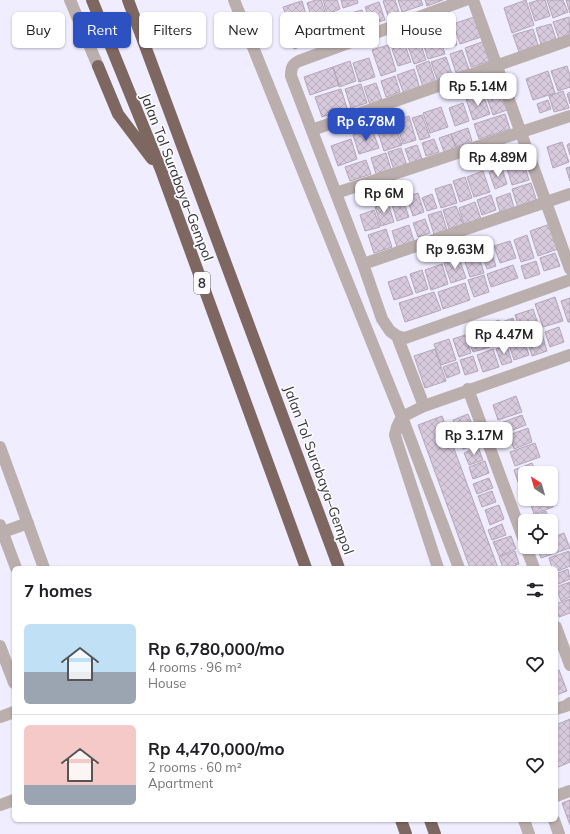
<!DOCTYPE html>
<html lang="en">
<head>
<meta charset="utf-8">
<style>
  :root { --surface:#fff; --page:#f6f6f6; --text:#202124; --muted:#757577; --line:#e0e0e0; --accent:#2e51c1 }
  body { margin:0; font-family:Mulish,sans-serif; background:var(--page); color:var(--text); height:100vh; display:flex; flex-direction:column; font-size:15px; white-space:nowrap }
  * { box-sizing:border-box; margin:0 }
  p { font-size:13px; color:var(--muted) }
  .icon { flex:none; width:22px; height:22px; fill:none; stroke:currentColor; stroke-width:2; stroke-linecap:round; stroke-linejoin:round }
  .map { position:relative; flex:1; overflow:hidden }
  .sheet { position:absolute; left:12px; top:566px; width:546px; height:256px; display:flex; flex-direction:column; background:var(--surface); border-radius:6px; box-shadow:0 1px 3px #0004 }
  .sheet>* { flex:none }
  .hud { position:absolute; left:12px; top:12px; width:546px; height:36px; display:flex; gap:8px }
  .needle { width:26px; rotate:323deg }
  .tools { position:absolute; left:518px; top:466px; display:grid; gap:8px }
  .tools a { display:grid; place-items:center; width:40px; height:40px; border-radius:6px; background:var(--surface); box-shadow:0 1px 3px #0004; font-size:20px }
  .price { position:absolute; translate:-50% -34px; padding:0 9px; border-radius:8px; background:#fff; color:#222; font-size:13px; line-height:26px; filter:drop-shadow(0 1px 2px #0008) }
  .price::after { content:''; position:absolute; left:50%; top:24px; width:12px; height:9px; margin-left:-6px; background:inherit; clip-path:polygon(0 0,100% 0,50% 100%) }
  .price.active { background:var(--accent); color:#fff }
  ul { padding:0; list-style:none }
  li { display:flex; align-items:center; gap:12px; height:100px; padding:0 12px }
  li+li { border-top:1px solid var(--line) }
  li span { display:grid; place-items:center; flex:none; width:112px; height:80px; border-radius:6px; color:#555 }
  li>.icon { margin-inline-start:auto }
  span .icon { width:48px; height:48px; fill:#fffc; stroke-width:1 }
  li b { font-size:17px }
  h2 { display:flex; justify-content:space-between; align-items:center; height:48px; padding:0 12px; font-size:17px }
  .pill { padding:0 14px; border-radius:6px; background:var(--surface); box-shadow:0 1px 3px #0004; font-size:14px; line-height:36px }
  .pill.active { background:var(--accent); color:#fff }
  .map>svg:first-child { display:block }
  .building { fill:url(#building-cross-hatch); stroke:#b3a6b8 }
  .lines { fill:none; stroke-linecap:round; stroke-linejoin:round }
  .minor { stroke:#bbafad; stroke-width:12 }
  .highway { stroke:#7e6761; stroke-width:12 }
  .labels { text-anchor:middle; stroke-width:3.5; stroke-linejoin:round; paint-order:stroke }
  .shield { fill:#fcfcfc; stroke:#6f6f75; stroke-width:1 }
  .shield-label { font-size:13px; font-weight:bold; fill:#33323b }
  .street-label { font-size:14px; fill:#33323b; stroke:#fcfcfc }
</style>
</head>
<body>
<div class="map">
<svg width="570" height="834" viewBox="0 0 570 834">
  <defs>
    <pattern id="building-cross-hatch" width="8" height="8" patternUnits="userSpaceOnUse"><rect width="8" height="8" fill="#d8cadd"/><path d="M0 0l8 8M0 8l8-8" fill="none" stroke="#baaebf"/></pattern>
  </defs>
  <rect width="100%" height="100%" fill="#efedff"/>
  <path class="building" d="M316 0H321L326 15 312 19 307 3Z
    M323 0H337L340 9 327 14Z
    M341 0H357L358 3 343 8Z
    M386 0H395L399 12 388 16 383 1Z
    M398 0H421L423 5 402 12Z
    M425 0H443L427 6Z
    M526 0 534 25 512 33 504 8Z
    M539 0H545L550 16 535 21 529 3Z
    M547 0H563L568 12 553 18Z
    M566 0H570V13Z
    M302 1 308 21 290 27 283 7Z
    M379 2 385 20 371 24 365 7Z
    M362 10 367 26 357 29 351 13Z
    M348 12 354 30 337 36 332 18Z
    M474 17 481 37 460 44 453 24Z
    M569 17 570 35 559 39 553 22Z
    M331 19 336 35 320 40 315 24Z
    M313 24 318 41 294 49 288 33Z
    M551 24 556 39 541 44 536 28Z
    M533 29 538 45 519 52 513 35Z
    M452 30 457 45 446 48 441 34Z
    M439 35 445 54 428 59 422 40Z
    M485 41 491 61 471 67 465 48Z
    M420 42 426 60 414 64 408 46Z
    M388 45 396 71 381 76 372 50Z
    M405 45 411 62 398 66 392 49Z
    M462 50 469 69 456 73 450 54Z
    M446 57 453 77 438 82 431 62Z
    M369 58 375 77 359 82 353 63Z
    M350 61 356 81 339 87 333 67Z
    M429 61 436 83 423 87 416 66Z
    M567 66 570 76V87L558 91 551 71Z
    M333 67 339 85 310 95 304 77Z
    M414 69 420 89 404 94 397 75Z
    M548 71 555 93 533 100 526 79Z
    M395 76 400 92 386 97 381 81Z
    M376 83 382 100 370 105 364 87Z
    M361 84 367 103 351 108 345 89Z
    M341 89 347 108 322 117 315 97Z
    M500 91 507 110 493 115 486 95Z
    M563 91 569 108 554 112 549 96Z
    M570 92V104L567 94Z
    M483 94 490 114 473 120 466 99Z
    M548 100 551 109 540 113 537 104Z
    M463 103 469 121 455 126 449 108Z
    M441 107 448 127 430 133 423 113Z
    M505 114 510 129 479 139 474 124Z
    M422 115 430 137 420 140 412 118Z
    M409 116 416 140 403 144 396 121Z
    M395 126 402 145 384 151 378 132Z
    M468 128 472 141 456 147 451 134Z
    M372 129 379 148 359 154 353 135Z
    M451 134 456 148 444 152 439 138Z
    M351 139 357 159 338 166 331 146Z
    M434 139 439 152 426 156 422 143Z
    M562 142 569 162 553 168 547 147Z
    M570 143V155L567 145Z
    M417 145 422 159 410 163 405 149Z
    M401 148 407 166 394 170 388 152Z
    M386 153 391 169 376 174 371 158Z
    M366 160 371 174 350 181 345 167Z
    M524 164 529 180 512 185 507 169Z
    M570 167V181L566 168Z
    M502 168 507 184 495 189 489 172Z
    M483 171 490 192 474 197 467 177Z
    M465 177 472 198 460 202 453 181Z
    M531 183 537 202 518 208 512 189Z
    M451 184 457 203 441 208 435 189Z
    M418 193 424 212 413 216 407 197Z
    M510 193 514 208 500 212 496 198Z
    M432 194 437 208 427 211 422 198Z
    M491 195 496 210 482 215 477 200Z
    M402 198 409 217 397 221 391 201Z
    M475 202 481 219 464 225 459 208Z
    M388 203 394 222 381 226 375 207Z
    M456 206 463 224 449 229 443 210Z
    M374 210 380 227 365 231 360 215Z
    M441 211 447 230 434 234 428 215Z
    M425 219 430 233 418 237 413 223Z
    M550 224 558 249 538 256 530 231Z
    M409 225 414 241 397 247 392 231Z
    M386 229 392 247 374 253 368 235Z
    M527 235 534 258 521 262 514 240Z
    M510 241 516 258 500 263 494 246Z
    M490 248 496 266 487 269 481 252Z
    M555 253 560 266 544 271 540 258Z
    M478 254 484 273 470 277 464 259Z
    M459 258 466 278 451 283 444 263Z
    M536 261 540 274 525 279 521 266Z
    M442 264 448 284 431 290 425 270Z
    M513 265 518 278 491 287 487 274Z
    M422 270 428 289 416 293 410 274Z
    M484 275 489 292 474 297 468 280Z
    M406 276 413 294 394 300 388 282Z
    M465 283 470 300 443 309 438 292Z
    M434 292 441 310 405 322 399 303Z
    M555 297 563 321 543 327 535 304Z
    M570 298V322H568L561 301Z
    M533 309 541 332 523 338 515 315Z
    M513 318 520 338 509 342 502 322Z
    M499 320 505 340 492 344 485 325Z
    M483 327 490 347 473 352 466 333Z
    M559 327 564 342 550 347 545 332Z
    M542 334 547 351 532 356 527 339Z
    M465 335 471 353 459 357 453 339Z
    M449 339 456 360 441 365 434 344Z
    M524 340 529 355 514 360 509 345Z
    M507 346 512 362 502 365 496 349Z
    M435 349 446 381 425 388 414 356Z
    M493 349 499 367 483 372 477 355Z
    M473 356 478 371 465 375 460 360Z
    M457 362 460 373 447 378 443 367Z
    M516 396 522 412 498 420 493 405Z
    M468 414 474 429 459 435 453 420Z
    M522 415 526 425 502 434 498 424Z
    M442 416 498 568H470L418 425Z
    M528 428 532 442 514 449 509 435Z
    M473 432 477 444 463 449 459 438Z
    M535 443 540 457 515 466 510 452Z
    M478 447 483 460 469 465 464 453Z
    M485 461 489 473 473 479 469 467Z
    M532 463 536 473H525V479L518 482 514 470Z
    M489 478 493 488 477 494 473 484Z
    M525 484V498L521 486Z
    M492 491 496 502 482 507 478 496Z
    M529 499H550L553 507 534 514Z
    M499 505 504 519 490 525 485 510Z
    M546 511 550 521H536L534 515Z
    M502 524 506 535 492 540 488 530Z
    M554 524 557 533 551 536V525Z
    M564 533 570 548 541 558 537 547H551V538Z
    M511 536 516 549 499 556 493 542Z
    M515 551 519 564 508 568H503L499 557Z
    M569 551 570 566 556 572V568H552L549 558Z
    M568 569 570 579 556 585V574Z
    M570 582V597L561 601 556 587Z
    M570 599V613L559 617 556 608V604Z
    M559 670 567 691 556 695V671Z
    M570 719V762L556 768V725Z
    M570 800V825L562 803Z"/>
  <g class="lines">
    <path class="minor" d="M70 0 98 66
      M234 0 402 417 459 568
      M465 0 299 61C292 64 291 69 291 76L363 264 382 319 390 331 397 336 405 338 570 280
      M473 0 570 269
      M312 130 570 40
      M336 193 570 116
      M363 264 570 194
      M397 336 424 406
      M468 389 525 543
      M0 447 44 568
      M0 525 16 568
      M0 533 28 523
      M526 547 534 568
      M438 568 397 442 395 435 397 427 402 417 424 406 570 355
      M556 627 570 665
      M0 646 14 683
      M556 709 566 706 570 703
      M0 717 14 712
      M556 796 570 791
      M0 805 14 800
      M524 820 529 834
      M554 820 559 834"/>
    <path class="highway" d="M92 0 161 170 306 568
      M128 0 339 568
      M98 66 118 114 152 159
      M401 820 406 834
      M430 820 435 834"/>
  </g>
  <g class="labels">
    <rect class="shield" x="194" y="272" width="16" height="22" rx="3"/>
    <g class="shield-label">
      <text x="202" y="288">8</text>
    </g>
    <g class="street-label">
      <text transform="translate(177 177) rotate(69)" y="5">Jalan Tol Surabaya–Gempol</text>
      <text transform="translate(319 470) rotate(70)" y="5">Jalan Tol Surabaya–Gempol</text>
    </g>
  </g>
</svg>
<div class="tools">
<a><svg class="needle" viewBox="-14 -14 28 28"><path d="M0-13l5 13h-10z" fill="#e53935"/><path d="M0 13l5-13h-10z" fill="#757577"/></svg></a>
<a><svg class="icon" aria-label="locate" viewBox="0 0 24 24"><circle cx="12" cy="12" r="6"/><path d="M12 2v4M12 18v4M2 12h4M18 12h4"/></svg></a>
</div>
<b class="price" style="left:478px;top:107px">Rp 5.14M</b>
<b class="price active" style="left:366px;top:142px">Rp 6.78M</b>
<b class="price" style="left:498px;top:178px">Rp 4.89M</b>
<b class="price" style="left:384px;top:214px">Rp 6M</b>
<b class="price" style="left:455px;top:270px">Rp 9.63M</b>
<b class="price" style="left:504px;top:355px">Rp 4.47M</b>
<b class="price" style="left:474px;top:456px">Rp 3.17M</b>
<div class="hud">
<a class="pill">Buy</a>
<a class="pill active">Rent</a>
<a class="pill">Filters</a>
<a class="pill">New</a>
<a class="pill">Apartment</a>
<a class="pill">House</a>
</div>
<section class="sheet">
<h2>7 homes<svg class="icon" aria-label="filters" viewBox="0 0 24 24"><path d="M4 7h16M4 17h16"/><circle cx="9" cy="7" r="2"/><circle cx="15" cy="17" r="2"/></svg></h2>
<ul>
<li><span style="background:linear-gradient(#bfe0f5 60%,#9aa5b1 0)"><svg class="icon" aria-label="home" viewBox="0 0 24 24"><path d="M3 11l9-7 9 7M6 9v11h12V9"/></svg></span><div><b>Rp 6,780,000/mo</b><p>4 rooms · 96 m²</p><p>House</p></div><svg class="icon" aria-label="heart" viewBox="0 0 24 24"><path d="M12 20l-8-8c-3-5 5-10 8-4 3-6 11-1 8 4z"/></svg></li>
<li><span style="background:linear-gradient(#f6c9c9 75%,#9aa5b1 0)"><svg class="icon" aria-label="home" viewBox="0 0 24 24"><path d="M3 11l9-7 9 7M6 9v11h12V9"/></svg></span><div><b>Rp 4,470,000/mo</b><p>2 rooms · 60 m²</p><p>Apartment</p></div><svg class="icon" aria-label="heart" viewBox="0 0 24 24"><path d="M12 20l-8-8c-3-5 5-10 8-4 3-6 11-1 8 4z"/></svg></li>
</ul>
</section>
</div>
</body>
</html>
